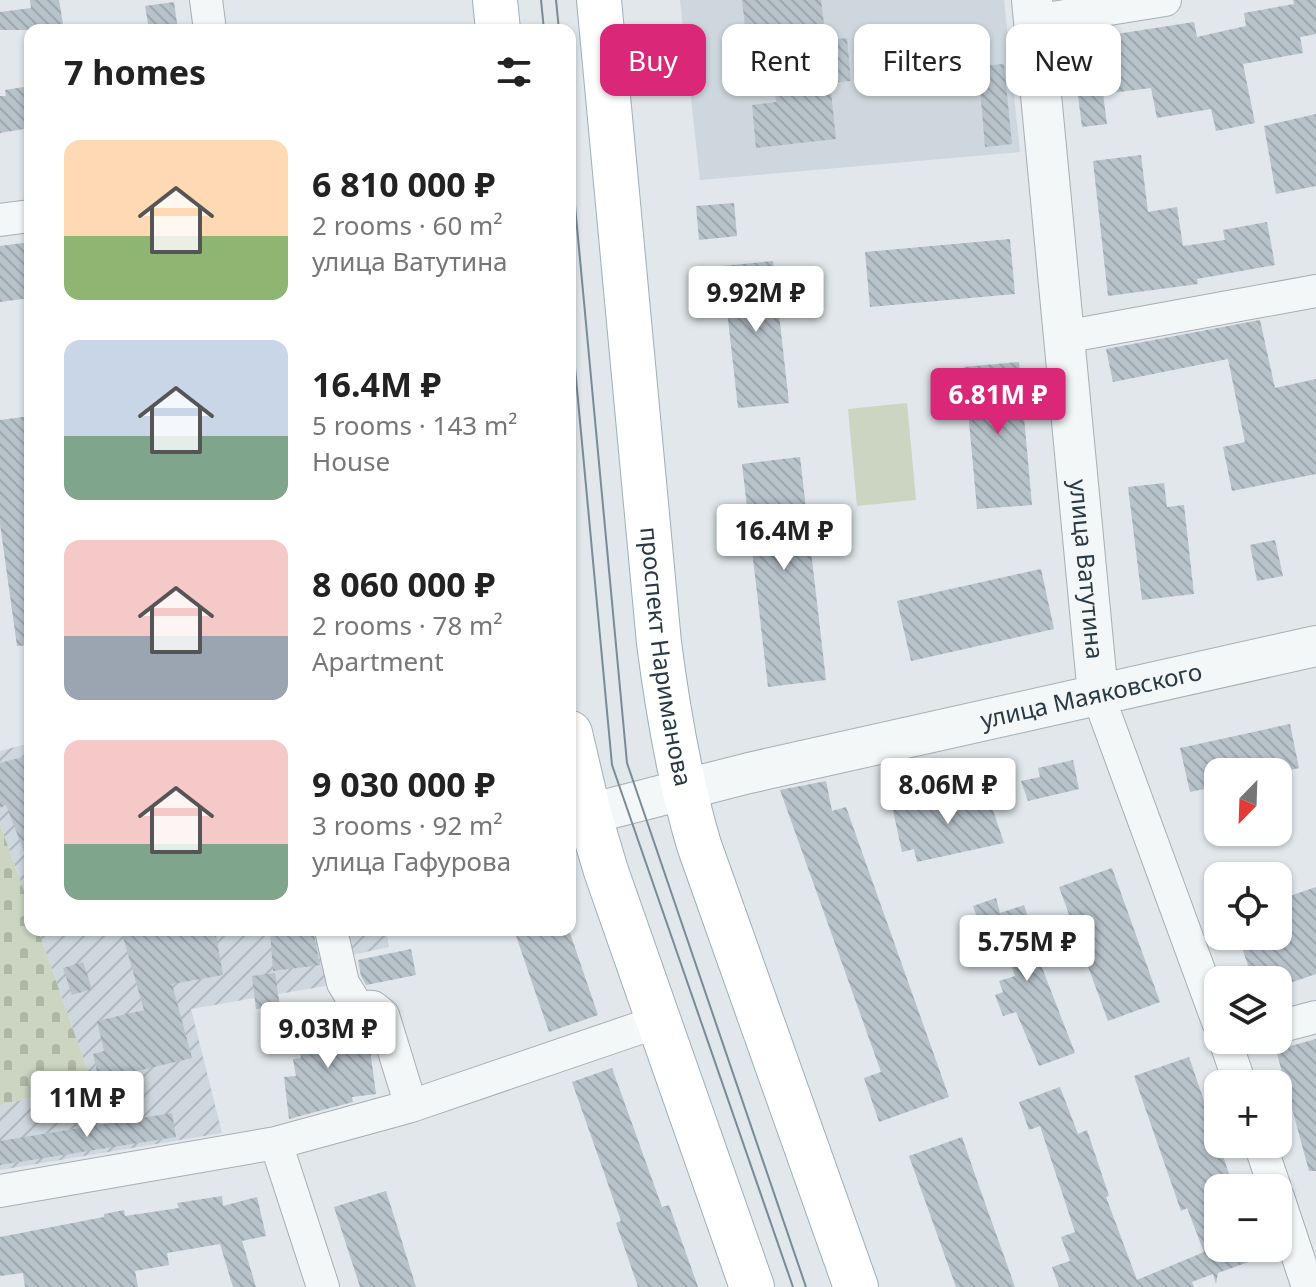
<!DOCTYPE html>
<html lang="en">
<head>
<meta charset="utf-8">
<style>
  :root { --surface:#fff; --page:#f6f6f6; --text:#222; --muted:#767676; --accent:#db2777 }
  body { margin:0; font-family:"Noto Sans",sans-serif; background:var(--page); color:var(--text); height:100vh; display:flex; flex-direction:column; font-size:30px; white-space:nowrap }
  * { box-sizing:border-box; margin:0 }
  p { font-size:26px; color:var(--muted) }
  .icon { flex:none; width:44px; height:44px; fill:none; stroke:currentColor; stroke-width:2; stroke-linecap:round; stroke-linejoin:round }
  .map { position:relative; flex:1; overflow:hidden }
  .panel { position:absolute; left:24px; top:24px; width:552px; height:912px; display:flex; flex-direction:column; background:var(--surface); border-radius:16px; box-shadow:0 2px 6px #0004 }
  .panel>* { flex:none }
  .guide { position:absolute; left:600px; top:24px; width:596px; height:72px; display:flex; gap:16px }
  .needle { width:52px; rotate:203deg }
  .fabs { position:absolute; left:1204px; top:758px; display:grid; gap:16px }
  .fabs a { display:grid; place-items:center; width:88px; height:88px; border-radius:16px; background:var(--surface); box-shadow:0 2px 6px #0004; font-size:40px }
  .price { position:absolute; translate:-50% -68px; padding:0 18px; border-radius:8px; background:#fff; color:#222; font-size:26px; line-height:52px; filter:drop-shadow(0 2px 4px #0008) }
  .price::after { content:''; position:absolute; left:50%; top:48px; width:24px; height:18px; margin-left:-12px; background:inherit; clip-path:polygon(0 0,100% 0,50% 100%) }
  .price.active { background:var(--accent); color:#fff }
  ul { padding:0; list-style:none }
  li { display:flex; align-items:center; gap:24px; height:200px; padding:0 40px }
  li span { display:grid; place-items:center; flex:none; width:224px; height:160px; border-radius:16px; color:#555 }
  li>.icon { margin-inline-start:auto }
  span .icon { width:96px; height:96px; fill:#fffc; stroke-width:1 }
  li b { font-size:34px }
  h2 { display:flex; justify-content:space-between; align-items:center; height:96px; padding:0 40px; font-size:34px }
  .tag { padding:0 28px; border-radius:16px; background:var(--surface); box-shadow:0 2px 6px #0004; font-size:28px; line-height:72px }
  .tag.active { background:var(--accent); color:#fff }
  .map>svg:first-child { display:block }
  .built { fill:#ced7dd }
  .industrial { fill:url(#industrial-furrows) }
  .cemetery { fill:url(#cemetery-stones) }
  .green { fill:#cbd5c1 }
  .building { fill:url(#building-back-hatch) }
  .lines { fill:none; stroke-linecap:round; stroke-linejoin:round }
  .minor-casing { stroke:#a5afb6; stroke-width:34 }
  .tertiary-casing { stroke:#a5afb6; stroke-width:42 }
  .primary-casing { stroke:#9fafb8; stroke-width:46 }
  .minor { stroke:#f4f7f8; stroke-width:32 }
  .tertiary { stroke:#f4f7f8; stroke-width:40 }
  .primary { stroke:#fff; stroke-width:44 }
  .tram { stroke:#788b96; stroke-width:2 }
  .labels { text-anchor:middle; stroke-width:6; stroke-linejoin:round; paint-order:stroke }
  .street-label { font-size:24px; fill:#273944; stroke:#f0f5f8 }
</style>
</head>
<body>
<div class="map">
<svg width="1316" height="1287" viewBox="0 0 1316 1287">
  <defs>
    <pattern id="industrial-furrows" width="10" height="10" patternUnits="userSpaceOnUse" patternTransform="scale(2)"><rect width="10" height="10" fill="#ced7dd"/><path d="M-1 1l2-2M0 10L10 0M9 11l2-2" fill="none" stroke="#b1b9bf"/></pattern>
    <pattern id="cemetery-stones" width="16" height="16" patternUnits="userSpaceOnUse" patternTransform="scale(2)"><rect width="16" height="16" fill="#cbd5c1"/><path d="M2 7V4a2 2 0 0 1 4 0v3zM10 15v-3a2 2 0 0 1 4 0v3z" fill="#aeb8a7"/></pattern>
    <pattern id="building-back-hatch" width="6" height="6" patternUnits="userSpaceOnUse" patternTransform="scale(2)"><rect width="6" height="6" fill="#b7c2c9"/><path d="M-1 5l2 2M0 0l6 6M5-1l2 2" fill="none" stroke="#9da7ae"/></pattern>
  </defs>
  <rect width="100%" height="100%" fill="#e1e7eb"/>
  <path class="built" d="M680 0H1004L1020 152 700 180Z"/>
  <path class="industrial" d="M30 743V908L0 824V751Z
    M38 930H386L389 947 328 960 331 985 191 1009 222 1133 0 1170V1105L92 1083Z"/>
  <path class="cemetery" d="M0 824 30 908V930H38L92 1083 0 1105Z"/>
  <path class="green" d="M907 403 916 500 857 506 848 409Z"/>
  <path class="building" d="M30 0H59L64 30H0V12L31 8Z
    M742 0H821L826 40 847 38 851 81 830 83 836 139 756 148 752 105 776 102 769 32 746 34Z
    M1293 0H1316V34L1300 37 1303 53 1243 64 1255 123 1216 131 1211 109 1157 118 1151 88 1103 94 1107 124 1082 127 1071 41 1194 22 1197 37 1246 26 1244 13 1294 4Z
    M174 2 178 30H149L145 6Z
    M1004 64 1012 144 985 147 978 66Z
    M30 86V128L0 133V96H6L5 90Z
    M1316 114V186L1276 194 1264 126Z
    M1141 155 1148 212 1177 207 1183 246 1225 240 1223 230 1267 222 1275 265 1197 279 1198 284 1108 296 1093 161Z
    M734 203 737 236 699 240 696 206Z
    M1010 239 1015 294 870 307 865 252Z
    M30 242V298L0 302V246Z
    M773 261 789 403 738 408 722 266Z
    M1260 320 1275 388 1316 379V474L1232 491 1223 447 1245 442 1228 359 1113 382 1106 349Z
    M1019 362 1032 505 977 509 964 367Z
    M30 416V645L17 646 0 524V420Z
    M800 457 826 680 768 687 742 464Z
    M1164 483 1167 507 1184 505 1194 594 1142 600 1128 487Z
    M1275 540 1283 576 1257 581 1250 545Z
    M1041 569 1054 629 911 661 897 601Z
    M1290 724 1299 768 1281 772H1218V786L1190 792 1180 748Z
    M30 755V862H28L6 805 0 808V763Z
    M1073 760 1079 789 1028 801 1021 781 1040 777 1038 768Z
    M826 781 832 811 846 807 949 1097 879 1122 864 1078 881 1072 780 790Z
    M986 789 1004 843 917 862 914 849 902 852 893 810Z
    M1112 868 1160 1002 1108 1021 1059 887Z
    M1316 887V974L1278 987V980H1253L1238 936H1278V900Z
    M996 898 1000 913 1024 905 1039 951 1036 952 1075 1053 1039 1066 1016 1012 1003 1016 995 995 1003 992 999 981 1015 976 999 929 983 934 973 906Z
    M121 930H215L223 975 172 984 192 1058 99 1080 93 1054 104 1051 97 1021 144 1010Z
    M270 930H313L320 965 273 971Z
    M514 930H569L598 1015 549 1032Z
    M411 949 416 975 366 985 361 976 358 960Z
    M83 962 92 989 72 995 63 968Z
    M275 973 280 1007 256 1009 252 976Z
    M344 1020 348 1022 351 1045 369 1042 376 1094 352 1097 353 1102 289 1119 284 1077 296 1076 293 1059 301 1058 297 1026Z
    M1316 1039V1171H1309L1276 1050Z
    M1189 1057 1234 1188H1218V1248H1275L1276 1252 1218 1273 1216 1284 1213 1274 1192 1282 1194 1287H1059L1052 1267 1070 1261 1061 1237 1075 1232 1040 1126 1029 1130 1019 1102 1060 1087 1078 1134 1087 1130 1109 1196 1106 1197 1137 1280 1204 1252 1187 1208 1181 1211 1134 1076Z
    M612 1068 662 1207 669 1205 698 1287H638L616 1223 621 1221 572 1082Z
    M172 1113 176 1137 0 1165V1141Z
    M962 1137 974 1172 1015 1287H956L909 1156Z
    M386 1191 399 1232 416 1287H360L334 1207Z
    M222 1196 223 1206 257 1197 266 1236 242 1241 256 1287H233L220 1244 167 1253 169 1265 135 1271 138 1287H25L23 1273 0 1276V1237L104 1217V1214L124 1210 125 1216 179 1208 177 1203Z"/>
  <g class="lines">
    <g class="minor-casing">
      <path id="minor" d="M206 0 210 30
        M1034 21 1165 0
        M0 220 30 216
        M1064 337 1316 291
        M1098 695 1218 1022
        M1278 1027 1316 1017
        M1225 1040 1240 1084
        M411 1106 657 1022
        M1260 1144 1275 1188
        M0 1191 276 1143
        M1278 1197 1308 1287
        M323 1287 276 1143 411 1106 383 1015 373 1007 357 1006 343 983 331 930"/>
    </g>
    <g class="tertiary-casing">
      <g id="tertiary">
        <path id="s1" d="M1032 0 1098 695"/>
        <path id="s2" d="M589 814 749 773 1316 646"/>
      </g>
    </g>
    <g class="primary-casing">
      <g id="primary">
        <path d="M495 0 498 30"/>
        <path id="s3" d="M599 0 659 643C668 712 679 778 699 845L856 1287"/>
        <path d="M570 733 589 814 606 871 752 1287"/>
      </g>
    </g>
    <use href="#minor" class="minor"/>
    <use href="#tertiary" class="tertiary"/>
    <use href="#primary" class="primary"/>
    <path class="tram" d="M541 0 544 30
      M556 0 559 30
      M570 152 627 763 806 1287
      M570 314 612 765 793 1287"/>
  </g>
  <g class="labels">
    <g class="street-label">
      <text dy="8" stroke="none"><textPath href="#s1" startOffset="572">улица Ватутина</textPath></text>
      <text dy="8" stroke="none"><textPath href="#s3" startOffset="660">проспект Нариманова</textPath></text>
      <text dy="8" stroke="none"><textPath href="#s2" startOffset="516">улица Маяковского</textPath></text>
    </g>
  </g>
</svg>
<div class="fabs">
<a><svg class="needle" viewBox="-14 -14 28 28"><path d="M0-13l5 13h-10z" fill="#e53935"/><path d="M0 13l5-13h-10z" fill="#767676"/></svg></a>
<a><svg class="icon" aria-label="locate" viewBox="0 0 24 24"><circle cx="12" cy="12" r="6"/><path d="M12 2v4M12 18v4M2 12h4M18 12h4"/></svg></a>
<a><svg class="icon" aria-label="layers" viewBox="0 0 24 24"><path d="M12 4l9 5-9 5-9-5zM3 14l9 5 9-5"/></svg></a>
<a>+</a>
<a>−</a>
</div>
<b class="price" style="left:756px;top:334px">9.92M ₽</b>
<b class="price active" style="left:998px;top:436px">6.81M ₽</b>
<b class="price" style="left:784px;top:572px">16.4M ₽</b>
<b class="price" style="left:948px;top:826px">8.06M ₽</b>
<b class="price" style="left:1027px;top:983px">5.75M ₽</b>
<b class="price" style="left:328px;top:1070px">9.03M ₽</b>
<b class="price" style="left:87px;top:1139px">11M ₽</b>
<div class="guide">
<a class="tag active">Buy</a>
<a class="tag">Rent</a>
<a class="tag">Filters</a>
<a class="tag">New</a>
</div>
<section class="panel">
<h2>7 homes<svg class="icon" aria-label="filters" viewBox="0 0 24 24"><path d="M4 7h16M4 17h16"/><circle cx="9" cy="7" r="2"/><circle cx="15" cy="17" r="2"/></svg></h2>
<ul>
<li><span style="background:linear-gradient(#ffd9b3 60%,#8fb573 0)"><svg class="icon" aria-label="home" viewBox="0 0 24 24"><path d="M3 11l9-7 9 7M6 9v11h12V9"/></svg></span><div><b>6 810 000 ₽</b><p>2 rooms · 60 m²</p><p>улица Ватутина</p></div></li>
<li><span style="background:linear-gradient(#c9d6e8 60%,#7fa58c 0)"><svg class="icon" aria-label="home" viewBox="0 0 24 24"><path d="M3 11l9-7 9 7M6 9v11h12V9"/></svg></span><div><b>16.4M ₽</b><p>5 rooms · 143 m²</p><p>House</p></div></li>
<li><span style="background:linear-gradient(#f6c9c9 60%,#9aa5b1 0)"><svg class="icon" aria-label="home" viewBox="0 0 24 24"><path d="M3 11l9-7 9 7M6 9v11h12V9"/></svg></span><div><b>8 060 000 ₽</b><p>2 rooms · 78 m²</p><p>Apartment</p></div></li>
<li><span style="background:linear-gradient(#f6c9c9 65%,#7fa58c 0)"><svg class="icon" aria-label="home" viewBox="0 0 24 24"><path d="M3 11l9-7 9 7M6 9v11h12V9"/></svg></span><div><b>9 030 000 ₽</b><p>3 rooms · 92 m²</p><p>улица Гафурова</p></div></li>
</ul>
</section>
</div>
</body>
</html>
